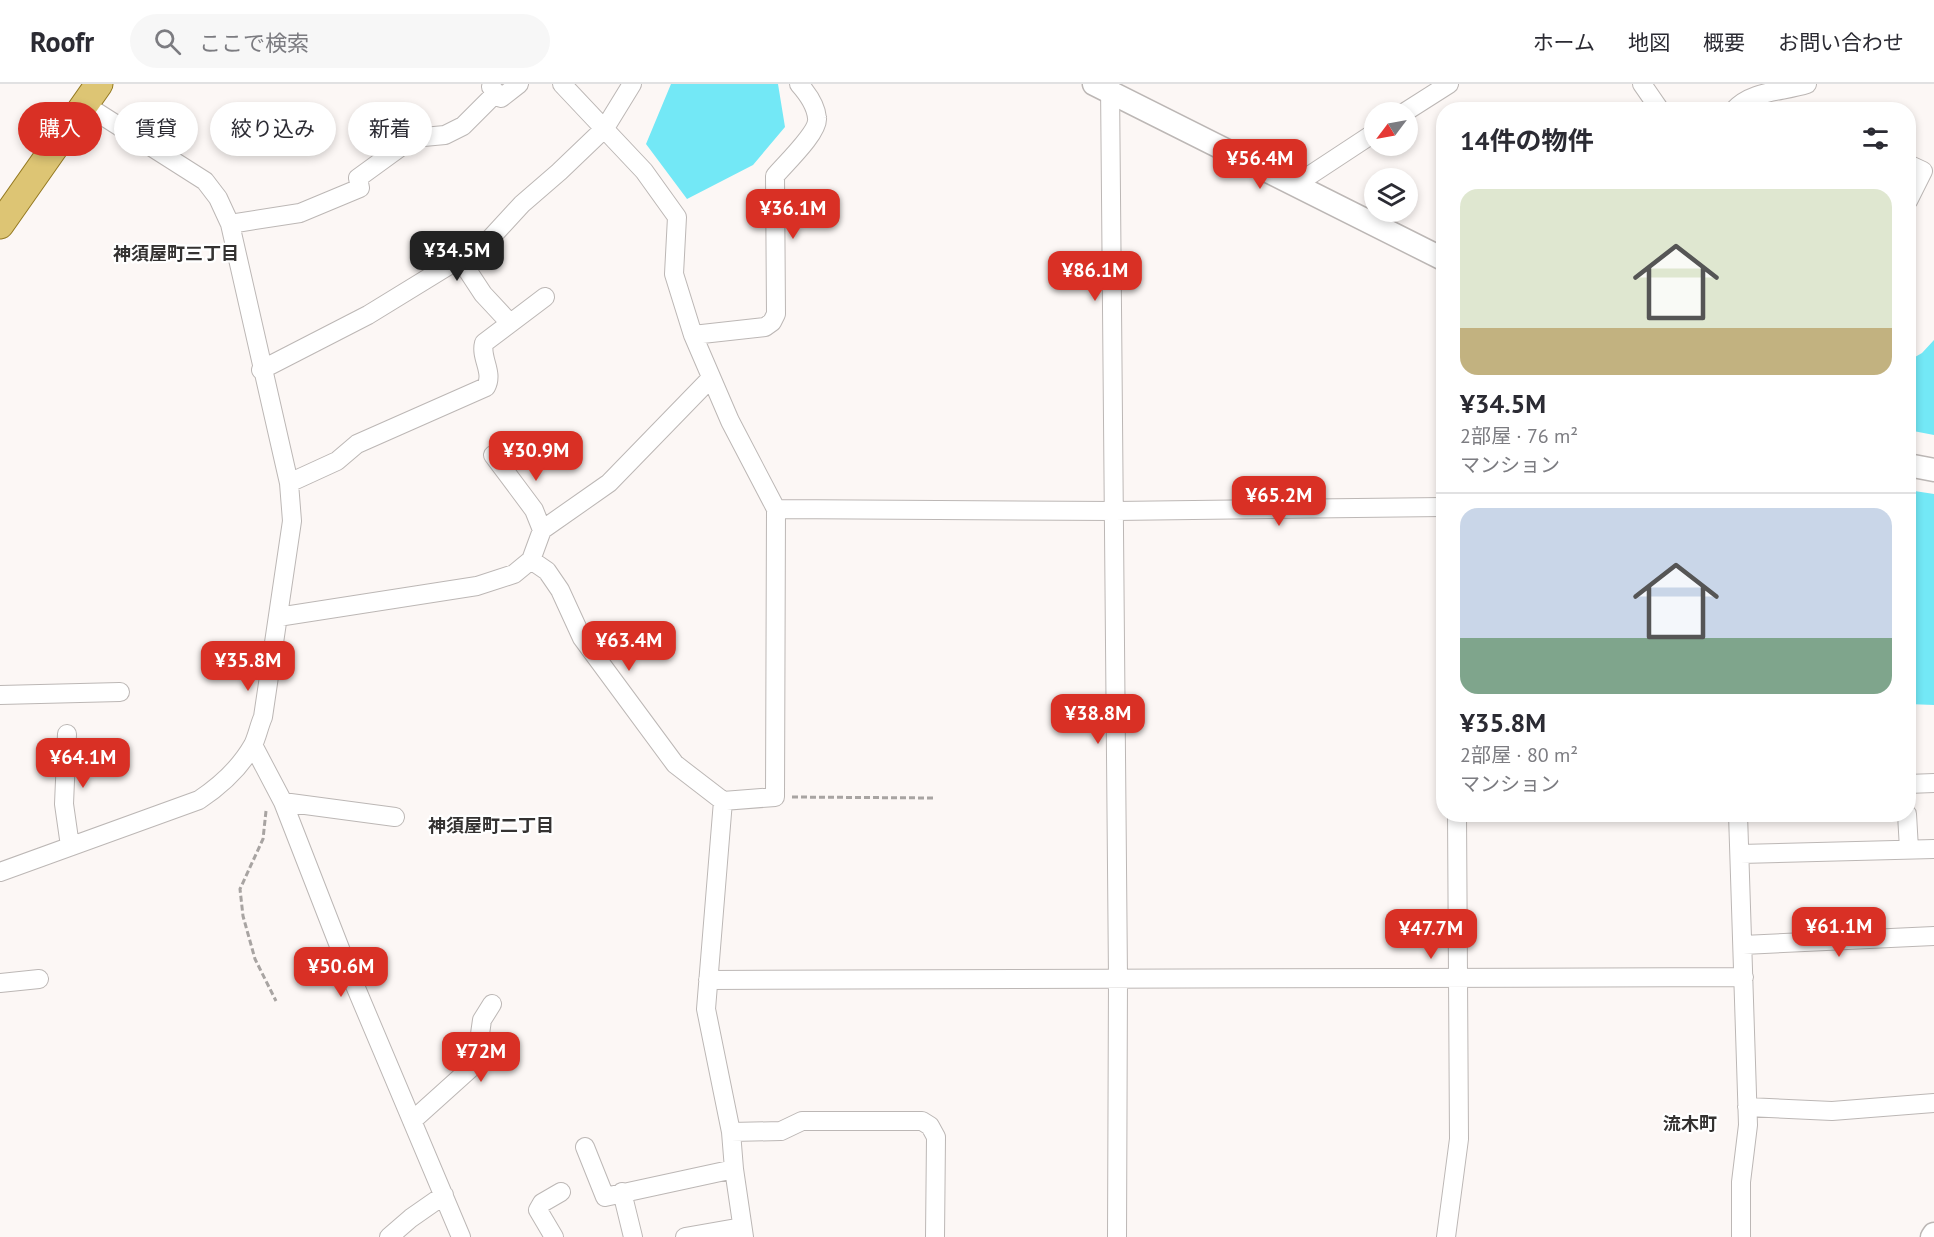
<!DOCTYPE html>
<html lang="ja">
<head>
<meta charset="utf-8">
<style>
  :root { --surface:#fff; --page:#f7f7f7; --text:#2b2b33; --muted:#7c7c81; --line:#e1e1e2; --accent:#d93025 }
  body { margin:0; font-family:"PT Sans","Noto Sans JP",sans-serif; background:var(--page); color:var(--text); height:100vh; display:flex; flex-direction:column; font-size:22px; white-space:nowrap }
  * { box-sizing:border-box; margin:0 }
  p { font-size:20px; color:var(--muted) }
  .icon { flex:none; width:33px; height:33px; fill:none; stroke:currentColor; stroke-width:2; stroke-linecap:round; stroke-linejoin:round }
  .map { position:relative; flex:1; overflow:hidden }
  .details { position:absolute; left:1436px; top:18px; width:480px; height:720px; display:flex; flex-direction:column; background:var(--surface); border-radius:24px; box-shadow:0 3px 9px #0003 }
  .details>* { flex:none }
  .top-card { position:absolute; left:18px; top:18px; width:570px; height:54px; display:flex; gap:12px }
  .needle { width:39px; rotate:238deg }
  .buttons { position:absolute; left:1364px; top:18px; display:grid; gap:12px }
  .buttons a { display:grid; place-items:center; width:54px; height:54px; border-radius:50%; background:var(--surface); box-shadow:0 3px 9px #0003; font-size:30px }
  .price { position:absolute; translate:-50% -51px; padding:0 14px; border-radius:12px; background:var(--accent); color:#fff; font-size:20px; line-height:39px; filter:drop-shadow(0 2px 3px #0008) }
  .price::after { content:''; position:absolute; left:50%; top:36px; width:18px; height:14px; margin-left:-9px; background:inherit; clip-path:polygon(0 0,100% 0,50% 100%) }
  .price.on { background:#222; color:#fff }
  ul { padding:0; list-style:none }
  li { display:grid; align-content:center; gap:12px; height:318px; padding:0 24px }
  li+li { border-top:2px solid var(--line) }
  li span { display:grid; place-items:center; height:186px; border-radius:18px; color:#555 }
  li>.icon { margin-inline-start:auto }
  span .icon { width:108px; height:108px; fill:#fffc; stroke-width:1 }
  li b { font-size:26px }
  h2 { display:flex; justify-content:space-between; align-items:center; height:72px; padding:0 24px; font-size:26px }
  .chip { padding:0 21px; border-radius:27px; background:var(--surface); box-shadow:0 3px 9px #0003; font-size:21px; line-height:54px }
  .chip.on { background:var(--accent); color:#fff }
  header { display:flex; align-items:center; gap:36px; box-sizing:border-box; height:84px; padding:0 30px; background:var(--surface); border-bottom:2px solid var(--line) }
  header strong { font-size:28px }
  nav { display:flex; gap:33px; margin-inline-start:auto; font-size:21px }
  .search { width:420px; height:54px; background:var(--page); display:flex; align-items:center; gap:15px; box-sizing:border-box; padding:0 21px; border-radius:33px; color:var(--muted); font-size:22px }
  .map>svg:first-child { display:block }
  .water { fill:#73e8f6 }
  .lines { fill:none; stroke-linecap:round; stroke-linejoin:round }
  .minor-casing { stroke:#bcb7b5; stroke-width:20 }
  .tertiary-casing { stroke:#bcb7b5; stroke-width:25 }
  .primary-casing { stroke:#947921; stroke-width:29 }
  .path { stroke:#a8a4a2; stroke-width:3; stroke-dasharray:6 3; stroke-linecap:butt }
  .minor { stroke:#fff; stroke-width:18 }
  .tertiary { stroke:#fff; stroke-width:22 }
  .primary { stroke:#ddc574; stroke-width:27 }
  .labels { text-anchor:middle; stroke-width:4.5; stroke-linejoin:round; paint-order:stroke }
  .neighbourhood-label { font-size:18px; font-weight:bold; fill:#343231; stroke:#fff }
</style>
</head>
<body>
<header>
<strong>Roofr</strong>
<div class="search"><svg class="icon" aria-label="search" viewBox="0 0 24 24"><circle cx="10" cy="10" r="6"/><path d="M15 15l6 6"/></svg>ここで検索</div>
<nav><a>ホーム</a><a>地図</a><a>概要</a><a>お問い合わせ</a></nav>
</header>
<div class="map">
<svg width="1934" height="1153" viewBox="0 0 1934 1153">
  <rect width="100%" height="100%" fill="#fcf7f5"/>
  <path class="water" d="M671 0H778L785 43 753 81 687 115 646 60Z
    M1934 256V351L1908 346V277L1922 269Z
    M1908 406 1934 410V621L1908 620Z"/>
  <g class="lines">
    <g class="minor-casing">
      <path id="minor" d="M562 0 644 87 677 133 674 190 693 251 730 337 776 425 775 713 723 717 706 925 731 1048 734 1085 744 1153
        M1110 0 1118 895 1117 1153
        M1642 0 1660 26
        M491 3 501 14 519 0
        M1734 26C1752 6 1783 8 1807 0
        M1405 28 1449 0
        M1908 80 1923 87 1908 117
        M1295 101 1374 49
        M230 140 300 129 360 104 358 94 413 54 445 51 463 42 496 9
        M460 175 483 210 510 239
        M693 251 765 243 772 238 776 230 775 92C785 80 819 48 817 34 816 22 807 9 799 0
        M261 286 368 231 487 158 522 120 559 88 605 44 632 0
        M493 371 534 426 542 446
        M289 399 337 377 357 360 486 303C494 288 480 274 484 259L545 213
        M776 425 1115 427 1443 423
        M531 476 547 487 560 506 582 554 675 680 723 717
        M278 533 477 502 514 490 531 476 542 446 609 399 711 294
        M0 611 120 608
        M67 650 64 720 70 762
        M253 661 283 718 348 885 461 1153
        M1908 700 1934 699
        M283 718 395 733
        M1738 730 1748 1041 1741 1098V1153
        M1907 730 1909 765
        M1740 770 1934 765
        M0 788 199 716C220 702 240 684 253 661 257 653 259 642 263 633L292 437 289 399 230 140 218 114 205 97 84 20
        M1743 861 1934 852
        M708 896 1744 893
        M0 899 39 895
        M1747 1023 1832 1027 1934 1019
        M412 1037 472 983 477 971 482 936 492 920
        M731 1048 781 1047 802 1037H922L930 1042 936 1053 935 1153
        M585 1063 605 1113 734 1085
        M622 1108 633 1153
        M389 1153 411 1134 444 1111
        M554 1153 538 1126 542 1119 561 1108
        M685 1153 742 1143
        M1446 1153 1459 1055 1457 730"/>
    </g>
    <g class="tertiary-casing">
      <path id="tertiary" d="M1094 0 1443 175
        M1908 381 1934 386
        M1932 1153 1934 1150"/>
    </g>
    <g class="primary-casing">
      <path id="primary" d="M0 141 99 0"/>
    </g>
    <path class="path" d="M792 713 933 714
      M266 727 263 755 240 805 243 832 255 875 276 917"/>
    <use href="#minor" class="minor"/>
    <use href="#tertiary" class="tertiary"/>
    <use href="#primary" class="primary"/>
  </g>
  <g class="labels">
    <g class="neighbourhood-label">
      <text x="176" y="176">神須屋町三丁目</text>
      <text x="491" y="748">神須屋町二丁目</text>
      <text x="1690" y="1046">流木町</text>
    </g>
  </g>
</svg>
<div class="buttons">
<a><svg class="needle" viewBox="-14 -14 28 28"><path d="M0-13l5 13h-10z" fill="#e53935"/><path d="M0 13l5-13h-10z" fill="#7c7c81"/></svg></a>
<a><svg class="icon" aria-label="layers" viewBox="0 0 24 24"><path d="M12 4l9 5-9 5-9-5zM3 14l9 5 9-5"/></svg></a>
</div>
<b class="price" style="left:1260px;top:106px">¥56.4M</b>
<b class="price" style="left:793px;top:156px">¥36.1M</b>
<b class="price on" style="left:457px;top:198px">¥34.5M</b>
<b class="price" style="left:1095px;top:218px">¥86.1M</b>
<b class="price" style="left:536px;top:398px">¥30.9M</b>
<b class="price" style="left:1279px;top:443px">¥65.2M</b>
<b class="price" style="left:629px;top:588px">¥63.4M</b>
<b class="price" style="left:248px;top:608px">¥35.8M</b>
<b class="price" style="left:1098px;top:661px">¥38.8M</b>
<b class="price" style="left:83px;top:705px">¥64.1M</b>
<b class="price" style="left:1839px;top:874px">¥61.1M</b>
<b class="price" style="left:1431px;top:876px">¥47.7M</b>
<b class="price" style="left:341px;top:914px">¥50.6M</b>
<b class="price" style="left:481px;top:999px">¥72M</b>
<div class="top-card">
<a class="chip on">購入</a>
<a class="chip">賃貸</a>
<a class="chip">絞り込み</a>
<a class="chip">新着</a>
</div>
<section class="details">
<h2>14件の物件<svg class="icon" aria-label="filters" viewBox="0 0 24 24"><path d="M4 7h16M4 17h16"/><circle cx="9" cy="7" r="2"/><circle cx="15" cy="17" r="2"/></svg></h2>
<ul>
<li><span style="background:linear-gradient(#dfe7d0 75%,#c2b280 0)"><svg class="icon" aria-label="home" viewBox="0 0 24 24"><path d="M3 11l9-7 9 7M6 9v11h12V9"/></svg></span><div><b>¥34.5M</b><p>2部屋 · 76 m²</p><p>マンション</p></div></li>
<li><span style="background:linear-gradient(#c9d6e8 70%,#7fa58c 0)"><svg class="icon" aria-label="home" viewBox="0 0 24 24"><path d="M3 11l9-7 9 7M6 9v11h12V9"/></svg></span><div><b>¥35.8M</b><p>2部屋 · 80 m²</p><p>マンション</p></div></li>
</ul>
</section>
</div>
</body>
</html>
